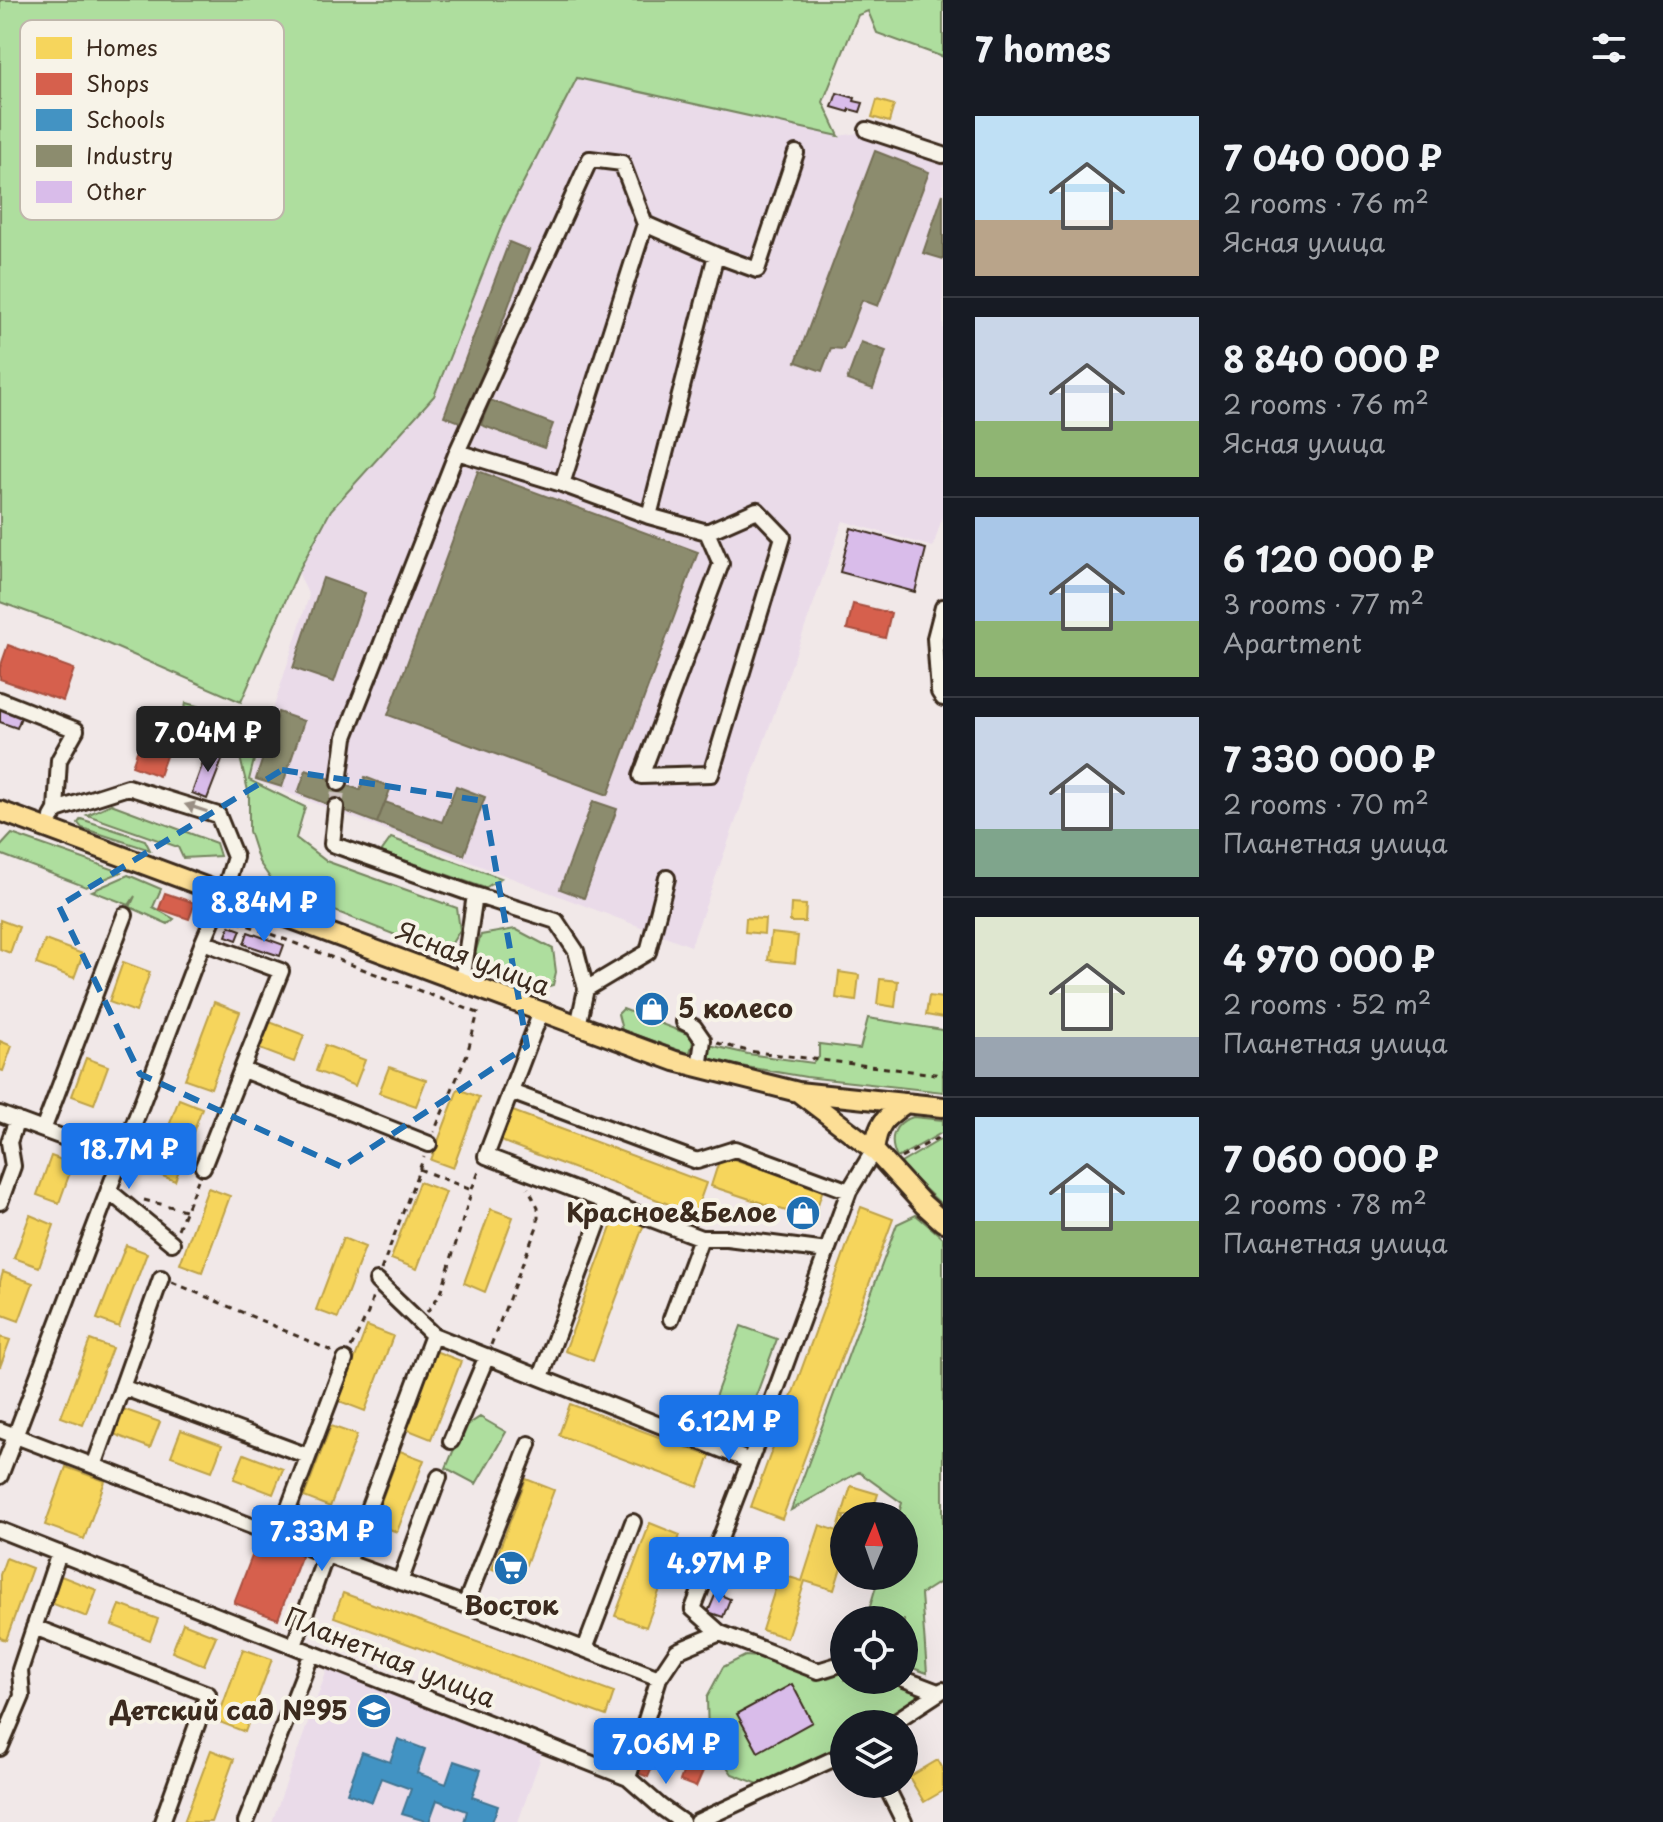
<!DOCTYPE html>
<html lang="en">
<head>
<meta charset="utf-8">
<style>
  :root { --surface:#171b24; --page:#20242c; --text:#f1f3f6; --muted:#9ea1a6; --line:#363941; --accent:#1a73e8 }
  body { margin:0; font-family:"Playpen Sans",sans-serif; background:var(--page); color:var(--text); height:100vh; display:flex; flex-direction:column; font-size:30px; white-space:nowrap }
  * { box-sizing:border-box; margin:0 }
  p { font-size:26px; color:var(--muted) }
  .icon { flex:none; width:44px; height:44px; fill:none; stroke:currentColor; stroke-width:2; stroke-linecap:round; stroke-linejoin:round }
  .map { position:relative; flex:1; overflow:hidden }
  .sheet { display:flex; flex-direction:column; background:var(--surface); width:720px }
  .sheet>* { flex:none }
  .needle { width:52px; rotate:2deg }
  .controls { position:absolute; left:830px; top:1502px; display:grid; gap:16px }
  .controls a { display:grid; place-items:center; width:88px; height:88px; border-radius:50%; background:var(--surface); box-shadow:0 8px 32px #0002; font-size:40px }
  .price { position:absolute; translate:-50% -68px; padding:0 18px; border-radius:8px; background:var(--accent); color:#fff; font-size:26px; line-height:52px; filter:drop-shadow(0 2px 4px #0008) }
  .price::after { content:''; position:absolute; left:50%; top:48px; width:24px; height:18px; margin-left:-12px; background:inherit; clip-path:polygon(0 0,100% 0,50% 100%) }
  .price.active { background:#222; color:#fff }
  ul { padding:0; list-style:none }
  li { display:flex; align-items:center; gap:24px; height:200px; padding:0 32px }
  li+li { border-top:2px solid var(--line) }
  li span { display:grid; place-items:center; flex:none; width:224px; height:160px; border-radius:0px; color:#555 }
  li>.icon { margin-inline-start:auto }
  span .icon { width:96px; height:96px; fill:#fffc; stroke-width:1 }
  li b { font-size:34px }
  h2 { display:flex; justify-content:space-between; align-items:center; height:96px; padding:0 32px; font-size:34px }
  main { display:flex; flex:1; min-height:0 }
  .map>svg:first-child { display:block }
  .built { fill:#eadbe9 }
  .green { fill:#aede9e; stroke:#74845e; stroke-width:2 }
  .homes { fill:#f6d55c; stroke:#bea249; stroke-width:2 }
  .shops { fill:#d6604d; stroke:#a8503f; stroke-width:2 }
  .schools { fill:#4393c3; stroke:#417492; stroke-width:2 }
  .industry { fill:#8c8c6e; stroke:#746f56; stroke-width:2 }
  .building { fill:#d9bcea; stroke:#3b2a1e; stroke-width:2 }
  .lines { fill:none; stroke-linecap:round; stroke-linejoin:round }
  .minor-tunnel { stroke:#cdc2c0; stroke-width:14; stroke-dasharray:14 7; stroke-linecap:butt }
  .minor-casing { stroke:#3b2a1e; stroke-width:20 }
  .major-casing { stroke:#3b2a1e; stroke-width:24 }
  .path { stroke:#3b2a1e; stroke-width:3; stroke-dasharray:6 6; stroke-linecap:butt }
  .minor { stroke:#f7f3e8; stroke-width:14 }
  .major { stroke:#fcde96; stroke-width:18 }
  .oneway { fill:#998e83 }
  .marked { fill:none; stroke:#1f6fb2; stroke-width:6; stroke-dasharray:16 10; stroke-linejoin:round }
  .labels { text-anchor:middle; stroke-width:8; stroke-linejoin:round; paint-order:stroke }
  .street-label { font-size:26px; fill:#3b2a1e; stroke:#f7f3e8 }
  .poi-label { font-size:26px; font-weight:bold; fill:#3b2a1e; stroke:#f7f3e8; text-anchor:end }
  .key { fill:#f7f3e8; stroke:#bfb7ab; stroke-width:2 }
  .key-label { font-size:22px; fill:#3b2a1e }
</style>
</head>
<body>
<main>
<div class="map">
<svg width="943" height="1822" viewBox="0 0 943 1822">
  <rect width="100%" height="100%" fill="#f1e8e8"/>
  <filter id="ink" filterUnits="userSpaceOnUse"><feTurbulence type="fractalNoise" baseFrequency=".0125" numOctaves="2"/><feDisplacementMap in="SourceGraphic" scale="16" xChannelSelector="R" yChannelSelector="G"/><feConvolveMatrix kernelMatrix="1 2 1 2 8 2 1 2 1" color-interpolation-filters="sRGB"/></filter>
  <g filter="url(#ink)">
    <path class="built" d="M577 77 839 136 858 133 943 160V515L933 547 843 521 691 946 251 779 309 596 298 572 331 510 434 396 504 220Z
      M327 1670 543 1751 518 1822H272Z"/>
    <path class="green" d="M0 0H943V57L877 33 868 11 858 15 823 102 839 136 577 78 504 220 434 396 331 510 298 572 241 702 69 627 0 602Z
      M186 703 263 724 249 780 305 807 296 838 326 861 457 908 460 930 449 948 438 952 277 888 259 862 249 831V795L239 753 181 731Z
      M111 804 216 843 220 856 183 858 178 847 87 815Z
      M81 819 145 840 150 850 82 828 78 823Z
      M12 834 121 872 86 887 0 854V847Z
      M391 838 501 878 485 888 381 852Z
      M128 875 161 889 153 907 174 919 168 924 130 907 135 896 129 905 92 891Z
      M515 929 553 949 556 972 553 985 536 990 515 973 499 971 475 953 481 935Z
      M623 1009 690 1035C695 1042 692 1046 689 1054L622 1030 618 1014Z
      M868 1018 943 1030V1092L806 1077 717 1062 705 1054 709 1045 748 1054 813 1063 819 1057V1044L860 1049Z
      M913 1117 943 1120V1132L897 1158C888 1139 893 1123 913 1117Z
      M943 1138V1206L909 1174 901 1163Z
      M916 1215 943 1238V1580L921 1594 927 1673 904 1665V1620H872L869 1610 879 1576H904V1516H898L902 1503 859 1472 791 1510 897 1224Z
      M741 1326 777 1339 750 1412 714 1400Z
      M480 1417 506 1432 476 1484 446 1468 463 1428Z
      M745 1656 773 1658 828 1678 844 1672V1680C870 1680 904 1676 924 1696L884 1724H844V1748L761 1785 732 1774 708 1739 707 1697 723 1667Z"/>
    <path class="homes" d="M877 100 894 105 889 122 872 117Z
      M791 904 806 905 805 922H790Z
      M746 918 765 919 764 934 745 932Z
      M0 920 19 927 10 953 0 949Z
      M771 933 798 936 795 963 768 960Z
      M45 940 83 954 74 978 36 964Z
      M123 962 150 972 136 1012 109 1002Z
      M839 972 859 975 856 1001 836 998Z
      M880 979 898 981 895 1007 877 1004Z
      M929 996 943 998V1018L926 1015Z
      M214 1002 240 1012 211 1088 185 1079Z
      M267 1021 304 1035 294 1062 257 1048Z
      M0 1041 12 1046 3 1071 0 1070Z
      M325 1045 365 1060 355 1086 316 1071Z
      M86 1058 108 1066 94 1104 72 1096Z
      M389 1067 426 1080 416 1106 379 1093Z
      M458 1089 479 1097 453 1168 431 1160Z
      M179 1099 202 1108 175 1181 152 1172Z
      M510 1110 706 1183 695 1214 498 1140Z
      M721 1155 823 1189 813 1220 711 1186Z
      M51 1156 73 1164 59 1203 37 1195Z
      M419 1182 446 1192 417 1269 391 1259Z
      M208 1188 230 1196 202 1272 180 1264Z
      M861 1207 893 1219 782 1519 751 1507Z
      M491 1209 513 1217 485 1292 464 1283Z
      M616 1214 644 1224 593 1361 565 1351Z
      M30 1215 54 1225 39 1267 14 1258Z
      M343 1238 365 1247 338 1318 316 1310Z
      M126 1245 147 1253 119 1327 97 1319Z
      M3 1272 33 1283 19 1321 0 1314V1282Z
      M367 1326 393 1336 365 1411 339 1401Z
      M0 1337 10 1340 0 1367Z
      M90 1340 112 1348 83 1425 61 1417Z
      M435 1351 461 1361 431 1439 406 1429Z
      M570 1404 710 1456 698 1487 559 1435Z
      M120 1408 160 1422 150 1448 111 1433Z
      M331 1426 357 1435 330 1507 304 1497Z
      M181 1430 222 1445 212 1471 171 1456Z
      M400 1451 424 1460 397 1532 373 1523Z
      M244 1454 283 1469 273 1494 234 1479Z
      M66 1467 105 1481 84 1539 45 1525Z
      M526 1479 554 1490 520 1580 492 1569Z
      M851 1486 878 1494 871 1516H844V1558L834 1590 805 1581 787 1638 762 1630 780 1574 802 1581 820 1525 837 1531Z
      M650 1523 680 1535 646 1627 615 1616Z
      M6 1558 32 1568 6 1640 0 1638V1575Z
      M61 1576 97 1590 87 1617 51 1603Z
      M343 1593 614 1692 606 1716 334 1617Z
      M120 1605 158 1619 150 1640 112 1625Z
      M183 1623 216 1636 204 1665 172 1652Z
      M243 1649 272 1659 245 1732 217 1721Z
      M211 1750 234 1759 211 1822H184Z
      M938 1760 943 1769V1791L924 1802 909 1777Z"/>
    <path class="shops" d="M853 604 891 613 885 638 847 629Z
      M8 645 74 669 63 701 0 679V668Z
      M145 729 172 739 159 776 132 766Z
      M165 893 195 903 189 919 159 909Z
      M259 1538 302 1554 278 1619 234 1603Z
      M681 1733 697 1739 686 1764 670 1758Z
      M643 1759 654 1763 648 1777 638 1773Z
      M686 1764 703 1771 696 1787 680 1781Z"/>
    <path class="schools" d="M398 1739 425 1749 417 1773 446 1784 454 1761 481 1770 472 1797 498 1806 492 1822H464L467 1811 437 1800 429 1822 402 1814 411 1789 381 1778 372 1802 347 1793 362 1752 390 1762Z"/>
    <path class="industry" d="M875 151 929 172 878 306 862 300 843 349 831 348 822 371 796 362Z
      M943 194V259L923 253Z
      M509 242 529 250 465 424 444 416Z
      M861 342 886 351 873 389 847 380Z
      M490 400 553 424 544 448 481 425Z
      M478 471 698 552 608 795 388 715Z
      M323 578 365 593 334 682 293 668Z
      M278 712 304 721 282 787 256 779Z
      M306 770 360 790 365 777 391 787 377 823 298 793Z
      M456 786 485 797 464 855 377 823 385 802 442 822Z
      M593 801 617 809 584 898 560 889Z"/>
    <path class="building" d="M837 93 855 98 854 101 863 103 860 112 849 109V112L832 107Z
      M851 528 926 549 915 592 840 572Z
      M0 709 21 717 17 728 0 722Z
      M208 749 224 755 207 799 192 793Z
      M230 926 241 930 237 940 226 936Z
      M248 932 284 945 280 956 244 944Z
      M716 1593 730 1599 723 1617 708 1612Z
      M792 1684 812 1722 758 1752 737 1714Z"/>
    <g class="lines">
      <path class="minor-tunnel" d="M336 807 339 783"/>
      <g class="minor-casing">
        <path id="minor" d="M867 130 943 155
          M457 452 562 484 645 224
          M562 484 649 516 716 255
          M649 516 707 532 757 510 783 537 711 774 641 776 721 564 707 532
          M943 607 935 638 939 692 943 698
          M0 700 76 730 59 760 56 810 52 817
          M339 783 345 737 457 452 590 159 622 163 645 224 716 255 757 270 796 153
          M336 807 332 844 475 895 556 921 576 951 586 989 578 1026
          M203 942 281 971 203 1167
          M462 982 475 895
          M586 989 648 952 667 878
          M541 1012 486 1156 701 1238 671 1319
          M684 1022 694 1027 703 1040 699 1068
          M243 1070 429 1144
          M511 1092 697 1161 735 1149 849 1191
          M0 1114 121 1159
          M43 1130 125 915
          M109 1191 172 1243
          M0 1202 13 1166 9 1142 17 1120
          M701 1238H727L827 1251
          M377 1281 433 1335 750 1461
          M541 1377 606 1202
          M122 1387 308 1456
          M0 1430 348 1563 524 1626 659 1678
          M451 1441 487 1356
          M94 1466 161 1278
          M0 1476 203 942 224 893 235 857 218 815 128 787 56 810
          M0 1530 628 1778 661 1807 682 1822
          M278 1536 345 1360
          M348 1563 433 1335
          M400 1582 439 1477
          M465 1605 529 1444
          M34 1627 208 1694 162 1822
          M720 1633 818 1671 844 1663
          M294 1646 326 1554
          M585 1649 633 1522
          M904 1679 938 1692
          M891 1724 943 1690
          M0 1748 22 1696 20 1670 59 1553
          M628 1778 659 1678 677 1651 720 1633 693 1609 750 1461 849 1191 874 1150
          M885 1784 904 1822
          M246 1822 312 1653
          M697 1822 844 1754"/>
      </g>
      <g class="major-casing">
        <path id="major" d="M0 811 675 1061 798 1092 943 1107
          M798 1092 874 1150 923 1204 943 1222
          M874 1150C878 1123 884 1118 906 1103"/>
      </g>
      <path class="path" d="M226 917 478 1013 467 1054 434 1132
        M717 1043 748 1051 943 1075
        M901 1158 943 1135
        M419 1169 471 1190
        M144 1200 185 1210
        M178 1229 198 1180
        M381 1270 424 1157
        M172 1282 334 1352
        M427 1312 441 1293 473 1186 481 1167
        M491 1345 538 1224V1207L528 1188
        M351 1348 368 1313 373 1296"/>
      <use href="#minor" class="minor"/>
      <use href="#major" class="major"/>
    </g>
    <defs><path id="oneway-solid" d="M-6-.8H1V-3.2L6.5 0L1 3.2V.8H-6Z" transform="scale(2)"/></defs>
    <use class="oneway" href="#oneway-solid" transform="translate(196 808) rotate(-162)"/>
  </g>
  <path class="marked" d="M282 770 484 801 527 1046 342 1167 140 1074 59 906Z"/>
  <defs>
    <g id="shop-disc" transform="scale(1.8)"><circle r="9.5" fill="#1f6fb2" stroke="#f7f3e8"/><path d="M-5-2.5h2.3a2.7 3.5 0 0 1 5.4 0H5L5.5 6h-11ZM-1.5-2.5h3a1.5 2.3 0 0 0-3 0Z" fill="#fff"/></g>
    <g id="supermarket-disc" transform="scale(1.8)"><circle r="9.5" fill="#1f6fb2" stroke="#f7f3e8"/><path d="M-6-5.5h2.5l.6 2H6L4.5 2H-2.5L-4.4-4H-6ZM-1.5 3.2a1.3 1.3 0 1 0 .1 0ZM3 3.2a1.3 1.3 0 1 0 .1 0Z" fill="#fff"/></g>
    <g id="school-disc" transform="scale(1.8)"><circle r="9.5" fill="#1f6fb2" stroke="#f7f3e8"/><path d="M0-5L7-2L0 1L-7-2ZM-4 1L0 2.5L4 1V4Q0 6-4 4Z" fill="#fff"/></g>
  </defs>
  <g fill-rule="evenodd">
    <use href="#shop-disc" x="652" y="1009"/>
    <use href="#shop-disc" x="803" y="1213"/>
    <use href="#supermarket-disc" x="511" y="1568"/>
    <use href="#school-disc" x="374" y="1711"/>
  </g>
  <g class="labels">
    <g class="street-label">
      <text transform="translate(473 959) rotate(21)" y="9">Ясная улица</text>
      <text transform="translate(390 1658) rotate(22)" y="9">Планетная улица</text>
    </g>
    <g class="poi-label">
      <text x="678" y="1018" text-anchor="start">5 колесо</text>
      <text x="777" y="1222">Красное&amp;Белое</text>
      <text x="511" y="1615" text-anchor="middle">Восток</text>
      <text x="348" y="1720">Детский сад №95</text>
    </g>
  </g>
  <rect x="20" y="20" width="264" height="200" rx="12" class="key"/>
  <rect x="36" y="37" width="36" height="22" fill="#f6d55c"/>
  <rect x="36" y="73" width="36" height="22" fill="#d6604d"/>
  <rect x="36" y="109" width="36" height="22" fill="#4393c3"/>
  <rect x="36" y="145" width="36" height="22" fill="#8c8c6e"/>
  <rect x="36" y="181" width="36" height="22" fill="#d9bcea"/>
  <g class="key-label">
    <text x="86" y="56">Homes</text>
    <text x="86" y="92">Shops</text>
    <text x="86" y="128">Schools</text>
    <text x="86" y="164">Industry</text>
    <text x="86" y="200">Other</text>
  </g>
</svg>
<div class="controls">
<a><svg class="needle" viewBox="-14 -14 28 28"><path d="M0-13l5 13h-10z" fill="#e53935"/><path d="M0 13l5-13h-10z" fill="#9ea1a6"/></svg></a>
<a><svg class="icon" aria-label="locate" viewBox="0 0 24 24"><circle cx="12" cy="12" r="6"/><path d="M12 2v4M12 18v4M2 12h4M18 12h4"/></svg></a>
<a><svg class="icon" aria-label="layers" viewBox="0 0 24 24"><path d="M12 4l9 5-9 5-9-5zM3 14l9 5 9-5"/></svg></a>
</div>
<b class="price active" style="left:208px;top:774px">7.04M ₽</b>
<b class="price" style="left:264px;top:944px">8.84M ₽</b>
<b class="price" style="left:129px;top:1191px">18.7M ₽</b>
<b class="price" style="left:729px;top:1463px">6.12M ₽</b>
<b class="price" style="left:322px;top:1573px">7.33M ₽</b>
<b class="price" style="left:719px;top:1605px">4.97M ₽</b>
<b class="price" style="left:666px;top:1786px">7.06M ₽</b>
</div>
<section class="sheet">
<h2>7 homes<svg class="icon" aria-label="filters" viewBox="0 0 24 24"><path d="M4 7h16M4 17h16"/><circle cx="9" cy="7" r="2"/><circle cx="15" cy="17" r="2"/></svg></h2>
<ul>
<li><span style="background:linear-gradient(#bfe0f5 65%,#b9a48a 0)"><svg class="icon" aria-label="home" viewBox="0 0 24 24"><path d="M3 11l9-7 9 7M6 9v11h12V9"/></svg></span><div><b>7 040 000 ₽</b><p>2 rooms · 76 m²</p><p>Ясная улица</p></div></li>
<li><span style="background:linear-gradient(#c9d6e8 65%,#8fb573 0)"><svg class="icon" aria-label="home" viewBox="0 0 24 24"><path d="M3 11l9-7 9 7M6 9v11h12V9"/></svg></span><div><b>8 840 000 ₽</b><p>2 rooms · 76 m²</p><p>Ясная улица</p></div></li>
<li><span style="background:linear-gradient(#a9c7e8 65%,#8fb573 0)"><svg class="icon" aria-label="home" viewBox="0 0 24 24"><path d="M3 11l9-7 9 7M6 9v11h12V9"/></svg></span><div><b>6 120 000 ₽</b><p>3 rooms · 77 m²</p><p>Apartment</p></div></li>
<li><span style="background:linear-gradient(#c9d6e8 70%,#7fa58c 0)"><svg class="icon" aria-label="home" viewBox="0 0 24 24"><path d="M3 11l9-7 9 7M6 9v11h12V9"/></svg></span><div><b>7 330 000 ₽</b><p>2 rooms · 70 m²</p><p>Планетная улица</p></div></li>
<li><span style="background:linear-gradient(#dfe7d0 75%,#9aa5b1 0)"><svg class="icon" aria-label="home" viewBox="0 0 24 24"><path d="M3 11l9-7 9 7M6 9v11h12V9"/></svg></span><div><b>4 970 000 ₽</b><p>2 rooms · 52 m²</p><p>Планетная улица</p></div></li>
<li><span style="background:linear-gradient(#bfe0f5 65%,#8fb573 0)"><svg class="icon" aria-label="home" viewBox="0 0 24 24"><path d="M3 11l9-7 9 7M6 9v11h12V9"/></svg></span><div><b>7 060 000 ₽</b><p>2 rooms · 78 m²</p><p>Планетная улица</p></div></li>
</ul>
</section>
</main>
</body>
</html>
